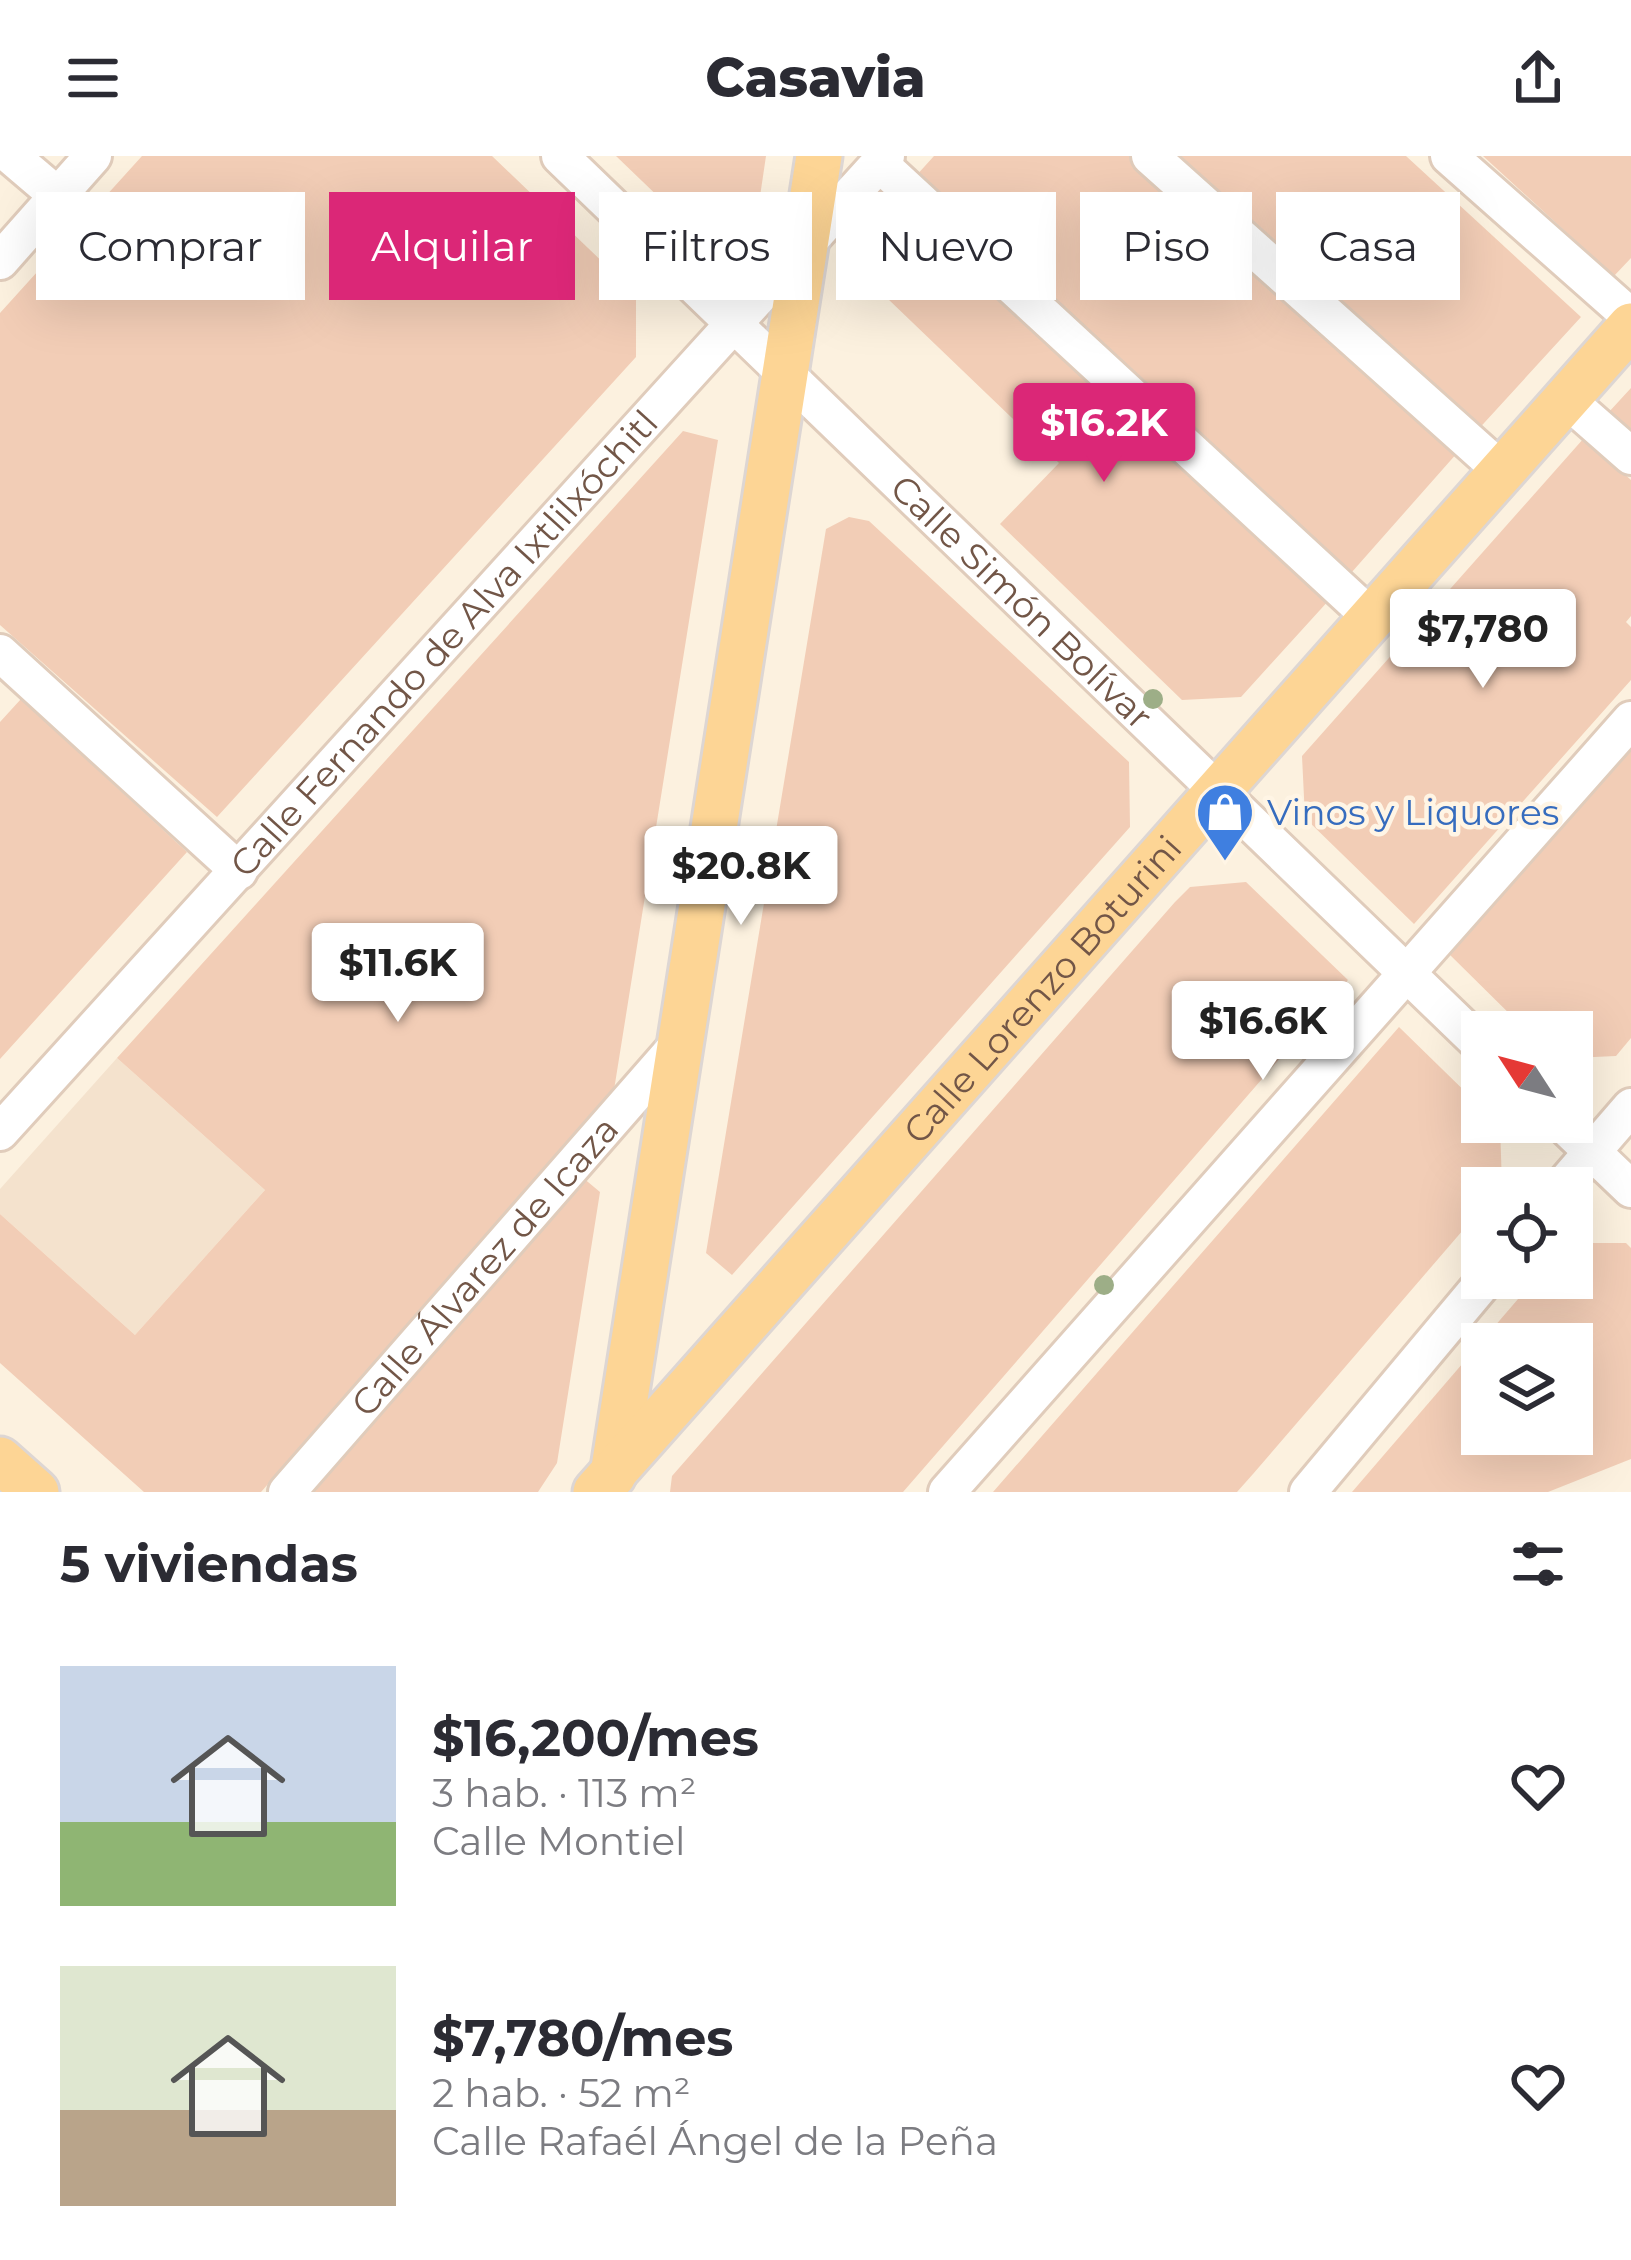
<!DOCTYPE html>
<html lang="es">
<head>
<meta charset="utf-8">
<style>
  :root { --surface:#fff; --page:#f2f2f3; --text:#2b2b33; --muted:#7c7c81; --accent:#db2777 }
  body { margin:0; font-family:Montserrat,sans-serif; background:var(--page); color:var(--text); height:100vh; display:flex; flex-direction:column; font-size:45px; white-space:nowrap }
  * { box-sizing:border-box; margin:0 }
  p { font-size:39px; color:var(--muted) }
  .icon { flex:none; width:66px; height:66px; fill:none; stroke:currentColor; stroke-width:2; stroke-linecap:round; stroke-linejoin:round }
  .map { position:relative; height:1336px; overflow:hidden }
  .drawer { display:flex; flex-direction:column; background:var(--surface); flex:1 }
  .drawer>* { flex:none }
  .guide { position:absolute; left:36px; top:36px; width:1560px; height:108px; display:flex; gap:24px }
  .needle { width:78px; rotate:306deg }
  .tools { position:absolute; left:1461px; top:855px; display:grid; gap:24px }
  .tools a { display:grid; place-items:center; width:132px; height:132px; border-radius:0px; background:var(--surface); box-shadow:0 12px 48px #0002; font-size:60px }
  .price { position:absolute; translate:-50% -102px; padding:0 27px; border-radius:12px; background:#fff; color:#222; font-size:39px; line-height:78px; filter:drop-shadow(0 3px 6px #0008) }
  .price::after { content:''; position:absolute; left:50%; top:72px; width:36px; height:27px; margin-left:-18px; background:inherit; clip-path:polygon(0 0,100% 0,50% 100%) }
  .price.on { background:var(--accent); color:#fff }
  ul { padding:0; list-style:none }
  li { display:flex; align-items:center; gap:36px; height:300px; padding:0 60px }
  li span { display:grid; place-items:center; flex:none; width:336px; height:240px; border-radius:0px; color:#555 }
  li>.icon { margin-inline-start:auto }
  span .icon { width:144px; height:144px; fill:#fffc; stroke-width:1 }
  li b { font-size:51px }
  h2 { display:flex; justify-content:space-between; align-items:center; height:144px; padding:0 60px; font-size:51px }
  .chip { padding:0 42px; border-radius:0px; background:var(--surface); box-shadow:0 12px 48px #0002; font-size:42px; line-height:108px }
  .chip.on { background:var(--accent); color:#fff }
  header { display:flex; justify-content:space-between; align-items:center; height:156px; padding:0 60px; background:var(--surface); font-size:54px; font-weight:800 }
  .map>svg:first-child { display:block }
  .residential { fill:#f4e2cd }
  .building { fill:#f2cdb6; fill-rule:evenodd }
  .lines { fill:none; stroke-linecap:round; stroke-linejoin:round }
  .minor-casing { stroke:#e0ccbb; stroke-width:42 }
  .major-casing { stroke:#ddd6d3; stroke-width:51 }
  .minor { stroke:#fff; stroke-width:36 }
  .major { stroke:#fdd595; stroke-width:45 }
  .tree { fill:#9dae87 }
  .labels { text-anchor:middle; stroke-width:9; stroke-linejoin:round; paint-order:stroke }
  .street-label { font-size:36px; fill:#725647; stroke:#fff5e5 }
  .shop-label { font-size:36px; fill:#366cbe; stroke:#fff5e5; text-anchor:start }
</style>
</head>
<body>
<header><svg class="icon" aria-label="menu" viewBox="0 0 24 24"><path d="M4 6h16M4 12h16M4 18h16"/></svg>Casavia<svg class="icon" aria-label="share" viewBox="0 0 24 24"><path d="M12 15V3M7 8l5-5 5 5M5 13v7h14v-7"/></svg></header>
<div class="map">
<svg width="1631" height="1336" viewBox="0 0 1631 1336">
  <rect width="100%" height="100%" fill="#fcf1df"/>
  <path class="residential" d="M117 902 265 1034 135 1179 0 1058V1033Z"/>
  <path class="building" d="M142 0H492L636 138V201L217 661 0 469V157Z
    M616 0H766L755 74 694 75Z
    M934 0H1136L1458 296 1344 425 915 21Z
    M1169 0H1406L1581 161 1474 278Z
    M1483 0H1631V102L1614 120Z
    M899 39 1330 443 1241 541 1182 544 1000 368 1059 307 863 119 868 74Z
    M1631 232V277L1608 257Z
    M683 275 718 284 614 934 261 1336H144L0 1207V1058L135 1179 265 1034 117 902Z
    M1584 282 1631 324V460L1626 466 1631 471V524L1414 768 1305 662 1302 600Z
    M849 361 869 365 1129 606 1130 671 732 1119 706 1097 826 373Z
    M21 543 187 696 0 903V566Z
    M1631 588V882L1616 900 1572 902V876H1528L1447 796Z
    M1246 726 1348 824 903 1336H670L672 1320 1175 746 1190 731Z
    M1399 871 1482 952V966L1500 969 1502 1029 1482 1032V1052L1253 1318 1237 1336H993Z
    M582 1021 600 1036 557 1307 538 1336H306Z
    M1572 1087H1626L1631 1092V1303L1548 1336H1352L1536 1122H1572ZM1482 1188H1572V1278H1482Z"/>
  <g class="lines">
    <g class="minor-casing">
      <g id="minor">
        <path d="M11 0 58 40"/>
        <path id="s1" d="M560 0 1482 890"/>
        <path d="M1150 0 1502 315"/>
        <path d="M1449 0 1631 161"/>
        <path d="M880 8 1372 462"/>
        <path d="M0 105 93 0"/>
        <path d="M1566 243 1631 300"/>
        <path d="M0 497 239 715"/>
        <path d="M1561 966 1631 1033"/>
        <path id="s2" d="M0 976 886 0"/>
        <path d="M1561 1032 1631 951"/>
        <path id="s3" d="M287 1336 684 882"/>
        <path d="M947 1336 1631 564"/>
        <path d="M1308 1336 1487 1122"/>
      </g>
    </g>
    <g class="major-casing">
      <g id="major">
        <path d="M0 1304 36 1336"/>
        <path d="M613 1319 819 0"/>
        <path id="s4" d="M596 1336 1631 170"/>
      </g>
    </g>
    <use href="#minor" class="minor"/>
    <use href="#major" class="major"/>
  </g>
  <g class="tree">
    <circle cx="1153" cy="543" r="10"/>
    <circle cx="1104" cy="1129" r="10"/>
  </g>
  <defs>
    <g id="shop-pin" transform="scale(3)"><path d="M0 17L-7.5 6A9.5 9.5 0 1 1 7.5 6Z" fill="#3f7fe0" stroke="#fff5e5"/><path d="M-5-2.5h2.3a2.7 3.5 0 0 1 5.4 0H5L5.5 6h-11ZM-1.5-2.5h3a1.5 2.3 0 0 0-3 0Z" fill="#fff"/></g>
  </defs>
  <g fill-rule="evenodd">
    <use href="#shop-pin" x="1225" y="656"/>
  </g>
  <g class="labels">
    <g class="street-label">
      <text dy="13" stroke="none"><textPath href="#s1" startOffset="642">Calle Simón Bolívar</textPath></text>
      <text dy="13" stroke="none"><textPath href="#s2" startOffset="660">Calle Fernando de Alva Ixtlilxóchitl</textPath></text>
      <text dy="13" stroke="none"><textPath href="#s4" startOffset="672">Calle Lorenzo Boturini</textPath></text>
      <text dy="13" stroke="none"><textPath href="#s3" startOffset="300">Calle Álvarez de Icaza</textPath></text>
    </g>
    <g class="shop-label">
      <text x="1267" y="669">Vinos y Liquores</text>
    </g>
  </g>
</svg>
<div class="tools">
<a><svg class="needle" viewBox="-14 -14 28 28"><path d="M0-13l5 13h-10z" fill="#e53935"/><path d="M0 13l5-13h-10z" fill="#7c7c81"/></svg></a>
<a><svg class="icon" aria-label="locate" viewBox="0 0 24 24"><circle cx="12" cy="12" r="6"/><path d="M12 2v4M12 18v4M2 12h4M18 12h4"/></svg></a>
<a><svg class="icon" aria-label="layers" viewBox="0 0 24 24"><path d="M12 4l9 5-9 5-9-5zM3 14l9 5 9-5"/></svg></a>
</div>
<b class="price on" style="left:1104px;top:329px">$16.2K</b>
<b class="price" style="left:1483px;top:535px">$7,780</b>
<b class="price" style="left:741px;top:772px">$20.8K</b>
<b class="price" style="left:398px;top:869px">$11.6K</b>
<b class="price" style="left:1263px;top:927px">$16.6K</b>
<div class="guide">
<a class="chip">Comprar</a>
<a class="chip on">Alquilar</a>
<a class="chip">Filtros</a>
<a class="chip">Nuevo</a>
<a class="chip">Piso</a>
<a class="chip">Casa</a>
</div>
</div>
<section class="drawer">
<h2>5 viviendas<svg class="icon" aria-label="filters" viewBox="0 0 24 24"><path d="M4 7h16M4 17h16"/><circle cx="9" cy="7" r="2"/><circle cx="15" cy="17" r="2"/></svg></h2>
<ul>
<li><span style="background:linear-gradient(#c9d6e8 65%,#8fb573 0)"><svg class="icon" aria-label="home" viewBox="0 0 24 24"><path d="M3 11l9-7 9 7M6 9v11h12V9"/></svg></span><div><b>$16,200/mes</b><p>3 hab. · 113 m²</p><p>Calle Montiel</p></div><svg class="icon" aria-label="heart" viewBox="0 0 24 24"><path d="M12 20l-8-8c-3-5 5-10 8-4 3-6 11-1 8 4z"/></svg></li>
<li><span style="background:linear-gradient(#dfe7d0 60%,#b9a48a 0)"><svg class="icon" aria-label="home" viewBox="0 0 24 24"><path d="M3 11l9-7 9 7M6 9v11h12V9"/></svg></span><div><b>$7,780/mes</b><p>2 hab. · 52 m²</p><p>Calle Rafaél Ángel de la Peña</p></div><svg class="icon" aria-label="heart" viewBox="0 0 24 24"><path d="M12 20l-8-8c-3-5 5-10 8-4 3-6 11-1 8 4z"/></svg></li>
</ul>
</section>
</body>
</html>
